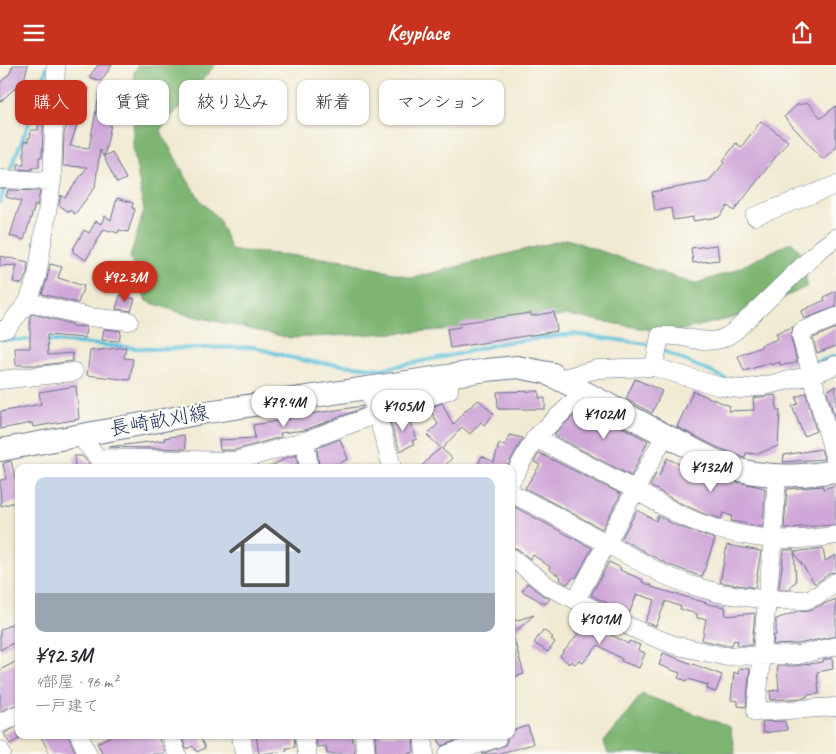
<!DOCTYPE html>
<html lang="ja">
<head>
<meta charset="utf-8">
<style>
  :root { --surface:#fff; --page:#f2f2f3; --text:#2b2b33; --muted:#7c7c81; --line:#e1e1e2; --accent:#c8321e }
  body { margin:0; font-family:Caveat,"Klee One",sans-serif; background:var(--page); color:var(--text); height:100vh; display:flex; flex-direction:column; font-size:19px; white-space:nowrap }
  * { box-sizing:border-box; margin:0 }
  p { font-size:16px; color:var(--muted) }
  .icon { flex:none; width:28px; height:28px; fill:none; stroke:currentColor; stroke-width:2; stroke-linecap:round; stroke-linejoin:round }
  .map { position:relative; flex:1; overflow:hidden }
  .drawer { position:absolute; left:15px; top:399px; width:500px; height:275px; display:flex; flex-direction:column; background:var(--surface); border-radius:10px; box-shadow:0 1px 4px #0004 }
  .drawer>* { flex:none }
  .banner { position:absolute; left:15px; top:15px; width:500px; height:45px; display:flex; gap:10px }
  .price { position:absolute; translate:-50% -42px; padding:0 11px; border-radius:18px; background:#fff; color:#222; font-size:16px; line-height:32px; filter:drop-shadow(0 1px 2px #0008) }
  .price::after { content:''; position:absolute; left:50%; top:30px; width:15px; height:11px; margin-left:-8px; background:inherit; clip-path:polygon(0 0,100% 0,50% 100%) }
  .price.current { background:var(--accent); color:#fff }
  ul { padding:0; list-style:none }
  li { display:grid; align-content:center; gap:10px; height:265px; padding:0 20px }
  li+li { border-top:1px solid var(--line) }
  li span { display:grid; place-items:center; height:155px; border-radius:10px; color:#555 }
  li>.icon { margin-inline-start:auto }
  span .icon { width:90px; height:90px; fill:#fffc; stroke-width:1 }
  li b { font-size:21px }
  .tag { padding:0 18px; border-radius:10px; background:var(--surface); box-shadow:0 1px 4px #0004; font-size:18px; line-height:45px }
  .tag.current { background:var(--accent); color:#fff }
  header { display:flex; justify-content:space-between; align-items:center; height:65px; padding:0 20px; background:var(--accent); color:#fff; font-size:22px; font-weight:700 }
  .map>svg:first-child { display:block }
  .forest { fill:#7eb572; stroke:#4c7268 }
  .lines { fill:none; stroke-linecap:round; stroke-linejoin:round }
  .stream { stroke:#5dc0db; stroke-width:4 }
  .building { fill:#cfa7d8 }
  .minor-casing { stroke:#667087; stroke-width:19 }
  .major-casing { stroke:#667087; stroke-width:24 }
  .minor { stroke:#fff; stroke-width:18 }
  .major { stroke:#fff; stroke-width:22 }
  .labels { text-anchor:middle; stroke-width:4.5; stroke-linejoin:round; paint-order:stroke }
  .street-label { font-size:20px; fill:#1b2f5e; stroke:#fdfcf7 }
</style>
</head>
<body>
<header><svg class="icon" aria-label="menu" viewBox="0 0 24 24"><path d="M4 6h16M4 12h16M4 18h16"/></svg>Keyplace<svg class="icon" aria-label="share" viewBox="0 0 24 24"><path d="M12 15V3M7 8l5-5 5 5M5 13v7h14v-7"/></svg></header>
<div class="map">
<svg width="836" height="689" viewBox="0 0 836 689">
  <rect width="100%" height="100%" fill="#fdfcf7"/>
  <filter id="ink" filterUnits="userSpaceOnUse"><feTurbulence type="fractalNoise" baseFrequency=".02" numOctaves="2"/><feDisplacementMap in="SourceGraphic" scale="10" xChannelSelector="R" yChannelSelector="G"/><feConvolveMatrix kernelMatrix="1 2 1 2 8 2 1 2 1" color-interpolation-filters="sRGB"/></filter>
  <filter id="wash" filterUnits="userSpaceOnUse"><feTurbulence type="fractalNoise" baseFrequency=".0096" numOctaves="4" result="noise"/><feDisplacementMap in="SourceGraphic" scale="20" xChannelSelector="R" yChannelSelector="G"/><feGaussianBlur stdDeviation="1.12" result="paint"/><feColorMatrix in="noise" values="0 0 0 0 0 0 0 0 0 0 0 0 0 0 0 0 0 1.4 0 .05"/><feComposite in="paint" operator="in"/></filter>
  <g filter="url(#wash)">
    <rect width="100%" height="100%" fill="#f1ead3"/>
    <path class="forest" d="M138 0H215L160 65 188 116 201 136 218 153 231 185 344 195 412 213 567 174 694 219 733 206 791 177 806 192V222L749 249 669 268 566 250 523 259 414 267 290 273 184 249 146 236 130 192 144 145 133 81 134 7Z
      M642 629 730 662 735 689H608L604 677Z"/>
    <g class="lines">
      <path class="stream" d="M8 110 31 53 47 2
        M0 137 5 120
        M0 272 3 275H34
        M43 275 148 284 254 282 288 292 312 297 382 304 458 289 501 278 574 269 647 279 654 282
        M663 286 729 315 765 312
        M814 298 836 291
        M776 309 805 301"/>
    </g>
    <g id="blocks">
      <path class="building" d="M13 0H28L24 15 0 37V18L10 8Z
        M98 0H112L101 16 89 12Z
        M76 19 89 24 70 81 89 83 101 19 117 23 109 50 113 51 104 91 112 87 126 114 117 118 100 85 95 122 75 149 70 145 69 147 59 140 61 130 65 133 87 102 63 101 64 69 68 56H65L69 45 66 44Z
        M26 33 44 39 42 92H39V102H32V105L18 104V99H24V76L28 77V73H30L31 65H38L39 49 22 44Z
        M808 38 821 53 836 41V82L823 94 784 52 797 40Z
        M761 56 788 76 734 146 728 141 719 152 693 156V152L673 155 671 143 655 146 652 127 708 117 725 97 723 96 736 78 741 82Z
        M8 125 40 126 37 141 35 140 24 175 10 171 21 136 6 132Z
        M117 133 133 138 132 143 135 144 128 167 119 165 118 168 104 164 86 195 73 187V184L84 165 89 168 96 156 101 159 105 151 111 155Z
        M717 180 719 195 693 198 691 183Z
        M0 191 28 197 27 208 22 219 13 217 17 200 0 201Z
        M50 199 62 202 58 213 84 221 78 238 42 229 47 214Z
        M836 226V242L804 254 801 246 825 235 824 232Z
        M120 230 135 234 131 246 116 244Z
        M554 247 557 266 450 283 447 264 460 262V258L531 248V251Z
        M32 249 72 259V261L86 262 85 273 47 270 48 290 72 288 73 296 43 300H16L15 283H30V251Z
        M793 262 791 273 797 297 792 299 780 300V297L771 300 770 298 744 306 738 291 761 282V280L778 274 776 268Z
        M836 263V281L817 288 813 273Z
        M104 264 121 266 119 276 102 275Z
        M126 282 124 293 133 294 130 315 87 310 90 286Z
        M635 314 662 326 652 348 626 334Z
        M76 321 79 354 33 362 32 358 0 364V347L41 339 39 327Z
        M836 321V358L827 326Z
        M539 326V333H545V344H498L497 327Z
        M693 326 730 341 728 346 754 345 753 333 776 330 777 346 780 345 778 381 757 389 746 388 745 393 719 383 677 362Z
        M806 328 816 366 804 371 792 341 798 339 796 332Z
        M479 335 494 349 484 360 481 357 470 369 462 362 442 384 452 393 444 402H421L431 391 441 383 427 370 438 359 429 343 442 338 453 360 466 345Z
        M363 341V343L305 365 280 368 281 372 235 385H220L219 375 255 373 253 360 290 354V352Z
        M583 342 591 351 594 347 615 360 616 359 648 376 631 411 555 371V368Z
        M407 350 417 374 412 376 414 379 400 386 390 357Z
        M184 370 186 384 108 382 165 375 164 373Z
        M509 370 523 373 508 400 505 399 504 401 506 402H477L482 391 494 397 499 379 505 381Z
        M340 374 348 394 338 399 319 402 317 383Z
        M821 384 824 394 783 397 784 390Z
        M539 388 621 429 602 464 525 423 540 400 534 397Z
        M296 390 298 399 291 402H269L283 395 282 394Z
        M74 391H82L91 401 75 402Z
        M667 393 687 403 690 397 733 416 765 423 763 462 731 456 732 451 723 448 721 454 702 448 678 437 650 421 656 409 659 411Z
        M11 396 19 430V436L1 441 0 415 6 414 3 398Z
        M836 420V460L784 463 787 424 823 421V424Z
        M511 440 592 483 576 513 574 512 567 519 560 515 561 512 549 504 550 502 533 490 530 494 518 484 511 482Z
        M637 445 656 456 658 451 675 460 715 474 702 512 667 499 621 474Z
        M727 480 761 486 755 523 720 517Z
        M823 483 825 496 836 490V507L830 508 815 519 794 487Z
        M784 485H794L796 517 791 520V524H779Z
        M609 497 621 503 620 505 643 515 642 517 652 521 651 522 707 538V539L725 542 726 551 755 548 752 580H737L738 576 734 575 732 580H724L702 575 706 554 697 553V549L680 544 681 542 666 536 656 561 645 557 655 535 637 529 629 549 591 530Z
        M527 518 542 530 550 534 545 539 522 526Z
        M836 534V571L797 579 773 580 774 570H776V554L799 546 810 545Z
        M534 550 516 566 511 563V557Z
        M585 551 597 558 595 561 628 579 629 576 640 580 638 585 645 588 639 603 621 596 622 594 598 580 583 598 579 595 575 599 571 596 569 599 560 591 579 568 575 565Z
        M19 555V575L0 585V565Z
        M543 565 553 572 551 574 555 577 548 587 534 578Z
        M511 574H514L524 609 511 613Z
        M663 588 722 610 716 627 707 624 708 620 688 614 687 616 678 613 680 608 659 600Z
        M832 593 833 604 817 607 819 629 807 630V632L803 633 771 635 770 626 779 625 777 601H795L823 597V595Z
        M19 595V639L0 646V605Z
        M739 603 750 604 746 642 738 641V636L731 635 734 607 738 609Z
        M785 656 787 665 763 668 762 657Z
        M19 661V674L10 679 4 668Z
        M528 661 533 679 497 689H482L505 680 507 676V670H511V666Z
        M40 670H68L76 689H50Z
        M113 670H157L165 687 161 689H103L97 678Z
        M181 670H199L205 683 197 687 193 681 186 684Z
        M256 670H294L295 682 286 683 287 686 259 689Z
        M315 670H352L355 689H327L326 681 317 682Z
        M375 670H413L414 687 407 689H376Z
        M436 670H470L442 681Z"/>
    </g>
  </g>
  <g filter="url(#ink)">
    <use href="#blocks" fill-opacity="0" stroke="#667087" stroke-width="1"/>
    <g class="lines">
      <g class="minor-casing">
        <path id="minor" d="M0 114 52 116
          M755 151 836 120
          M28 237 89 252 129 256
          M836 252 802 266 801 271 836 398
          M0 265 7 263 28 237 37 211 52 116 56 0
          M654 302 660 271C680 268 701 280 721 274 726 272 731 269 735 266L818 186 836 172
          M559 314 598 304 654 302 718 321 740 324 763 321 812 310 836 300
          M0 315 74 307
          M370 330 377 349 392 402
          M535 373C567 389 598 406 630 422 646 431 663 442 680 450 727 472 784 480 836 470
          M83 375 98 393 236 396 305 376 377 349 449 325V319
          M305 376 309 402
          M777 410 773 474 756 647 836 642
          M511 416 535 373 584 327
          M511 428 556 451 662 509 690 520 719 528 767 535H806L820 529 836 517
          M511 492 549 522 641 567 674 580 723 591 798 590 836 581
          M576 535 665 370
          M0 658 19 649
          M79 670 88 689
          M170 670 177 689
          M241 670 244 689
          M304 670 307 689
          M364 670 366 689
          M423 670 425 689
          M0 685 2 689
          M448 689 497 673 496 670"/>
      </g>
      <g class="major-casing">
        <path id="major" d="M0 385 207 347 487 305 517 302 553 309 552 311C597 332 640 358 685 380 704 390 723 401 744 406 775 413 806 411 836 406"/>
      </g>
      <use href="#minor" class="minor"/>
      <use href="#major" class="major"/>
    </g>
  </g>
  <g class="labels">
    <g class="street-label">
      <text transform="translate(159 355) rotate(-10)" y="7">長崎畝刈線</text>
    </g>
  </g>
</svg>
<b class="price current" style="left:125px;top:238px">¥92.3M</b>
<b class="price" style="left:284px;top:363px">¥79.4M</b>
<b class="price" style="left:403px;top:367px">¥105M</b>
<b class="price" style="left:604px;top:375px">¥102M</b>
<b class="price" style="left:711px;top:428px">¥132M</b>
<b class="price" style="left:600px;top:580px">¥101M</b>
<div class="banner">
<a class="tag current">購入</a>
<a class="tag">賃貸</a>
<a class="tag">絞り込み</a>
<a class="tag">新着</a>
<a class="tag">マンション</a>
</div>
<section class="drawer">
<ul>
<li><span style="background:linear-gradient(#c9d6e8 75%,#9aa5b1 0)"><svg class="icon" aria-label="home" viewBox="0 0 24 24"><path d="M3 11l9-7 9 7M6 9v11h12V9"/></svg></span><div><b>¥92.3M</b><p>4部屋 · 96 m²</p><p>一戸建て</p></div></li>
</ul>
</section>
</div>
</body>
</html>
